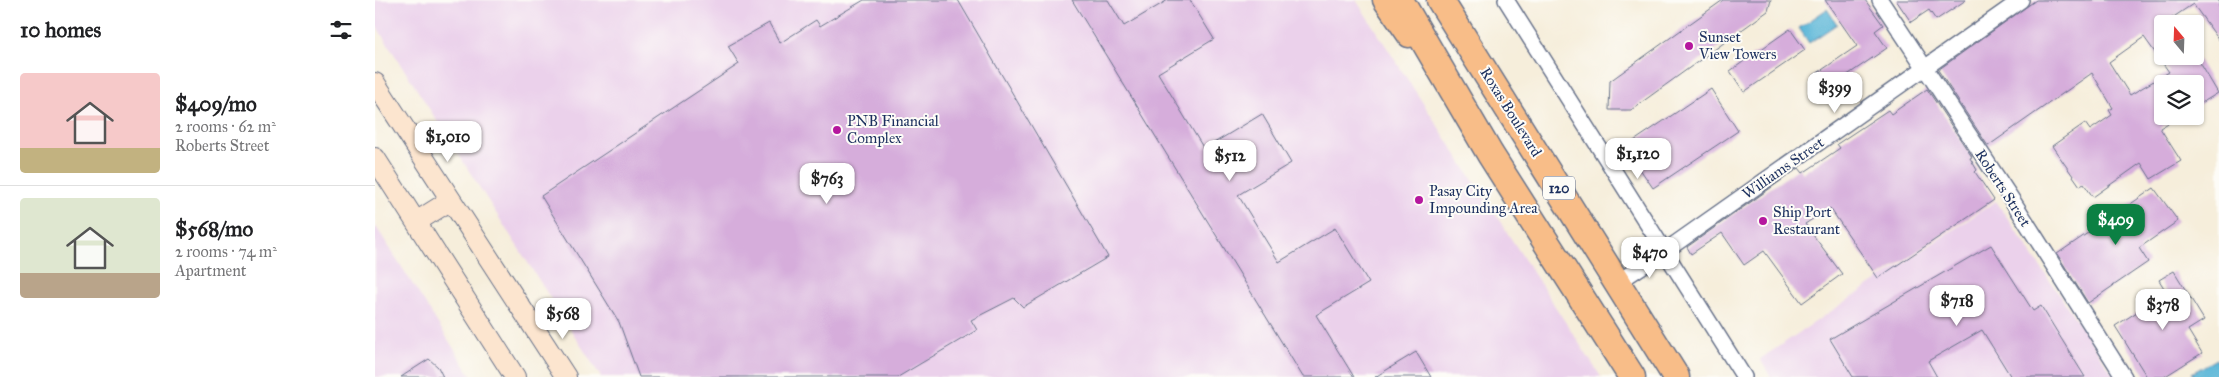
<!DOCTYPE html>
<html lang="en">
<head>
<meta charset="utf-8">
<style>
  :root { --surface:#fff; --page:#f2f2f2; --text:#202124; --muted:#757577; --line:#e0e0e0; --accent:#0b8043 }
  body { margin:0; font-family:"IM FELL Great Primer",serif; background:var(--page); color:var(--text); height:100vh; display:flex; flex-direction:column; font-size:19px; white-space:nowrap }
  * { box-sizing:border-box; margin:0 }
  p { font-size:16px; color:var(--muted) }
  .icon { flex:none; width:28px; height:28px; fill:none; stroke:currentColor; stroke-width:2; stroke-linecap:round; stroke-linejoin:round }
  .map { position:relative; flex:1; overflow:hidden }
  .sheet { display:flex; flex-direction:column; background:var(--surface); width:375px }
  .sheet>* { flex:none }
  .needle { width:32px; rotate:341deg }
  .fabs { position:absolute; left:1779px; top:15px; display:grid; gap:10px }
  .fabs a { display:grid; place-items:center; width:50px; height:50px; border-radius:5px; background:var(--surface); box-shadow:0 1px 4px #0004; font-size:25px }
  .price { position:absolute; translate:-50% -42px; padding:0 11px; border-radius:10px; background:#fff; color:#222; font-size:16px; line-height:32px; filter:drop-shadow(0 1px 2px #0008) }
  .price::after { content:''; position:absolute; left:50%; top:30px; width:15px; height:11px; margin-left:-8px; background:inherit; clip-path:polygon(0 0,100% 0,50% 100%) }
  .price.selected { background:var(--accent); color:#fff }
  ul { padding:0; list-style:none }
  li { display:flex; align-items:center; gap:15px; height:125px; padding:0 20px }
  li+li { border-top:1px solid var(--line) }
  li span { display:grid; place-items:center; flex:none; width:140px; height:100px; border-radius:5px; color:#555 }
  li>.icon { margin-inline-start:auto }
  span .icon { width:60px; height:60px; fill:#fffc; stroke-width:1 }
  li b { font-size:21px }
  h2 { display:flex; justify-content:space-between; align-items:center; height:60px; padding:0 20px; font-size:21px }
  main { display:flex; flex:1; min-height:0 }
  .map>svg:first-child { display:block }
  .built { fill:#ebd1eb }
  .water { fill:#59b5d7; stroke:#3a729a }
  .building { fill:#d6addb; fill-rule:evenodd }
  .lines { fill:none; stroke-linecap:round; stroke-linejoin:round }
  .street-casing { stroke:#68728a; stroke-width:18 }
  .secondary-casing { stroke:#68728a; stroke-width:22 }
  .primary-casing { stroke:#68728a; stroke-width:25 }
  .highway-casing { stroke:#68728a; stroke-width:29 }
  .street { stroke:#fff; stroke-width:15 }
  .secondary { stroke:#fce5cf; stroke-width:20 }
  .primary { stroke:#f8bd88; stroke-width:22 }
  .highway { stroke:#f8bd88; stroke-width:26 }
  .poi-dot { fill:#b5179e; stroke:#fdfcf7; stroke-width:2 }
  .labels { text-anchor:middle; stroke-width:4; stroke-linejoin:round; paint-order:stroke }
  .shield { fill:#fdfcf7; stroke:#5f6c8c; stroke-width:1 }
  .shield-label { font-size:14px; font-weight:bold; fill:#1b2f5e }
  .poi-label { font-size:15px; fill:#1b2f5e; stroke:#fdfcf7; text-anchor:start }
  .street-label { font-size:15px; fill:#1b2f5e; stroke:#fdfcf7 }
</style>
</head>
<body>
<main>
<section class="sheet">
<h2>10 homes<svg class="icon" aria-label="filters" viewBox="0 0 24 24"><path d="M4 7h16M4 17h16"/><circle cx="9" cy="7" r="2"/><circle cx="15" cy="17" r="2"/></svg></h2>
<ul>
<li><span style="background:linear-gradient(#f6c9c9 75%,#c2b280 0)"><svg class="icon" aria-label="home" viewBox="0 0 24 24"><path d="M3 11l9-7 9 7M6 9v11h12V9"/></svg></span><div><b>$409/mo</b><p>2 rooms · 62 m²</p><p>Roberts Street</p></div></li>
<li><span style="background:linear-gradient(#dfe7d0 75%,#b9a48a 0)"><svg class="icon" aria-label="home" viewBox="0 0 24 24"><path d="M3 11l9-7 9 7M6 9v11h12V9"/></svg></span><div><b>$568/mo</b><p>2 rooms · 74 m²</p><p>Apartment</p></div></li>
</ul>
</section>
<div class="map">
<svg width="1844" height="377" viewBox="0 0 1844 377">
  <rect width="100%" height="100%" fill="#fdfcf7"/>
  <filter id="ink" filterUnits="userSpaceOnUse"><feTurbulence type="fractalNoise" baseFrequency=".02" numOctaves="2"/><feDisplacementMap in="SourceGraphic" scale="10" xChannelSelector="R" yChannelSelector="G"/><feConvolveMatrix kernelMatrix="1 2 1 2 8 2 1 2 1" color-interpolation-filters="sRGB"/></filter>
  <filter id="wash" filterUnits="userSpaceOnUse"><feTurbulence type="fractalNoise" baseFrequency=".0096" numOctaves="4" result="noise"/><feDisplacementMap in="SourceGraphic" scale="20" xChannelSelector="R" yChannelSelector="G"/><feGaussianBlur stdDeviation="1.12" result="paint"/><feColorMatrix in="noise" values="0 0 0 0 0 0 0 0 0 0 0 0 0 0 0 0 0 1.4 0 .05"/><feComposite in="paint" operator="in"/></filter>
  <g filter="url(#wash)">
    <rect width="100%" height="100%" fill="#f6eedb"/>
    <path class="built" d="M0 0H981L1226 377H226L0 24Z
      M1621 201 1740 377H1396L1385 359Z
      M0 225 97 377H0Z"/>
    <path class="water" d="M1452 9 1462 24 1434 43 1424 28Z
      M1841 359 1844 364V375L1840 377H1819L1817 373Z"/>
    <g id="blocks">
      <path class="building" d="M489 0H583L733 257 648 307 639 298 596 320 602 330 523 377H264L244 322 166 196 364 64 353 46 394 23 405 43 441 20 445 26Z
        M697 0H733L749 26 793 0H815L839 39 783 73 829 149 887 114 916 163 863 195 904 262 960 228 994 283 941 315 979 377H928Z
        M1348 0H1396L1393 11 1256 110H1234L1235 81Z
        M1450 0H1490L1508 25 1500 31 1512 48 1449 91 1438 76 1482 46Z
        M1521 0H1591L1561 20 1554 10 1536 22Z
        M1661 0H1844V40L1818 4 1788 24V56H1821L1843 93 1820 107V84H1788V116H1805L1785 128 1806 161 1776 179 1766 163 1718 197 1709 184 1705 186 1677 146 1710 123 1715 130 1737 115 1734 110 1738 108 1717 73 1613 146 1563 70ZM1769 37 1794 72 1755 95 1734 62Z
        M1415 29 1430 50 1369 92 1355 71Z
        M1336 89 1363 131 1278 188 1250 147Z
        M1552 89 1597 157 1595 158 1602 170 1600 172 1619 200 1503 278 1455 208 1430 224 1467 274 1427 303 1389 251 1369 265 1347 233 1316 254 1312 247 1424 168 1428 173 1465 148 1462 144 1513 110 1516 114Z
        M1779 188 1803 221 1764 248 1773 262 1713 303 1682 254Z
        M1616 245 1658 311 1666 306 1710 377H1636L1607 330 1553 361 1562 377H1478L1455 339Z
        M1799 271 1829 320 1813 330 1827 353 1789 377H1772L1740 326 1792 293 1784 280Z
        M1041 352 1056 377H1000Z
        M54 359 63 367 68 377H26Z"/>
    </g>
  </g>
  <g filter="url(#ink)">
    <use href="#blocks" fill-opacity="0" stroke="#68728a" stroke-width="1"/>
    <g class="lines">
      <g class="street-casing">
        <path id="street" d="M1131 0 1369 377
          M1505 0 1639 203 1749 377
          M1243 282 1290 251 1646 0"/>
      </g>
      <g class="secondary-casing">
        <path id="secondary" d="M0 83 191 377
          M0 158 140 377
          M41 222 76 200"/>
      </g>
      <g class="primary-casing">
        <path id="primary" d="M1009 0 1034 36"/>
      </g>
      <g class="highway-casing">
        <path id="highway" d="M1025 0 1115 154 1257 377
          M1065 0 1301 377"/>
      </g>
      <use href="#street" class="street"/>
      <use href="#secondary" class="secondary"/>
      <use href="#primary" class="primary"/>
      <use href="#highway" class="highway"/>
    </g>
  </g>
  <g class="poi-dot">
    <circle cx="1314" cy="46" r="5"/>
    <circle cx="462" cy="130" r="5"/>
    <circle cx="1044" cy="200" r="5"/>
    <circle cx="1388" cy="221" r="5"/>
  </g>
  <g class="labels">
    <rect class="shield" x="1168" y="176.5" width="32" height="23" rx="4"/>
    <g class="shield-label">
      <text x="1184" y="193">120</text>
    </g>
    <g class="poi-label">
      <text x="1324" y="42">Sunset<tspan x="1324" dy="17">View Towers</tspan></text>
      <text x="472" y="126">PNB Financial<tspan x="472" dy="17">Complex</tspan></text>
      <text x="1054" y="196">Pasay City<tspan x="1054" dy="17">Impounding Area</tspan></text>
      <text x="1398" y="217">Ship Port<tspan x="1398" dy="17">Restaurant</tspan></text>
    </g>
    <g class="street-label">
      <text transform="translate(1136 112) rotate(58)" y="5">Roxas Boulevard</text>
      <text transform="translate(1408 168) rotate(-35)" y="5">Williams Street</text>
      <text transform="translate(1628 188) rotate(57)" y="5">Roberts Street</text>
    </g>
  </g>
</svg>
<div class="fabs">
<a><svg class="needle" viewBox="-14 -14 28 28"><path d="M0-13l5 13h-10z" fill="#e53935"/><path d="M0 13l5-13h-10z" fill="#757577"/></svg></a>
<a><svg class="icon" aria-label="layers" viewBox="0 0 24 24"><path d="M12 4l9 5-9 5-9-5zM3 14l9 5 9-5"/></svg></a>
</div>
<b class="price" style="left:1460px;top:114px">$399</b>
<b class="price" style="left:73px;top:163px">$1,010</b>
<b class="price" style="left:1263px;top:180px">$1,120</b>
<b class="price" style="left:855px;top:182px">$512</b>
<b class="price" style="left:452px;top:205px">$763</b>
<b class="price selected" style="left:1741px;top:246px">$409</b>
<b class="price" style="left:1275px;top:279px">$470</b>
<b class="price" style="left:1582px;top:327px">$718</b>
<b class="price" style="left:1788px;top:331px">$378</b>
<b class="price" style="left:188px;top:340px">$568</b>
</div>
</main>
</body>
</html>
